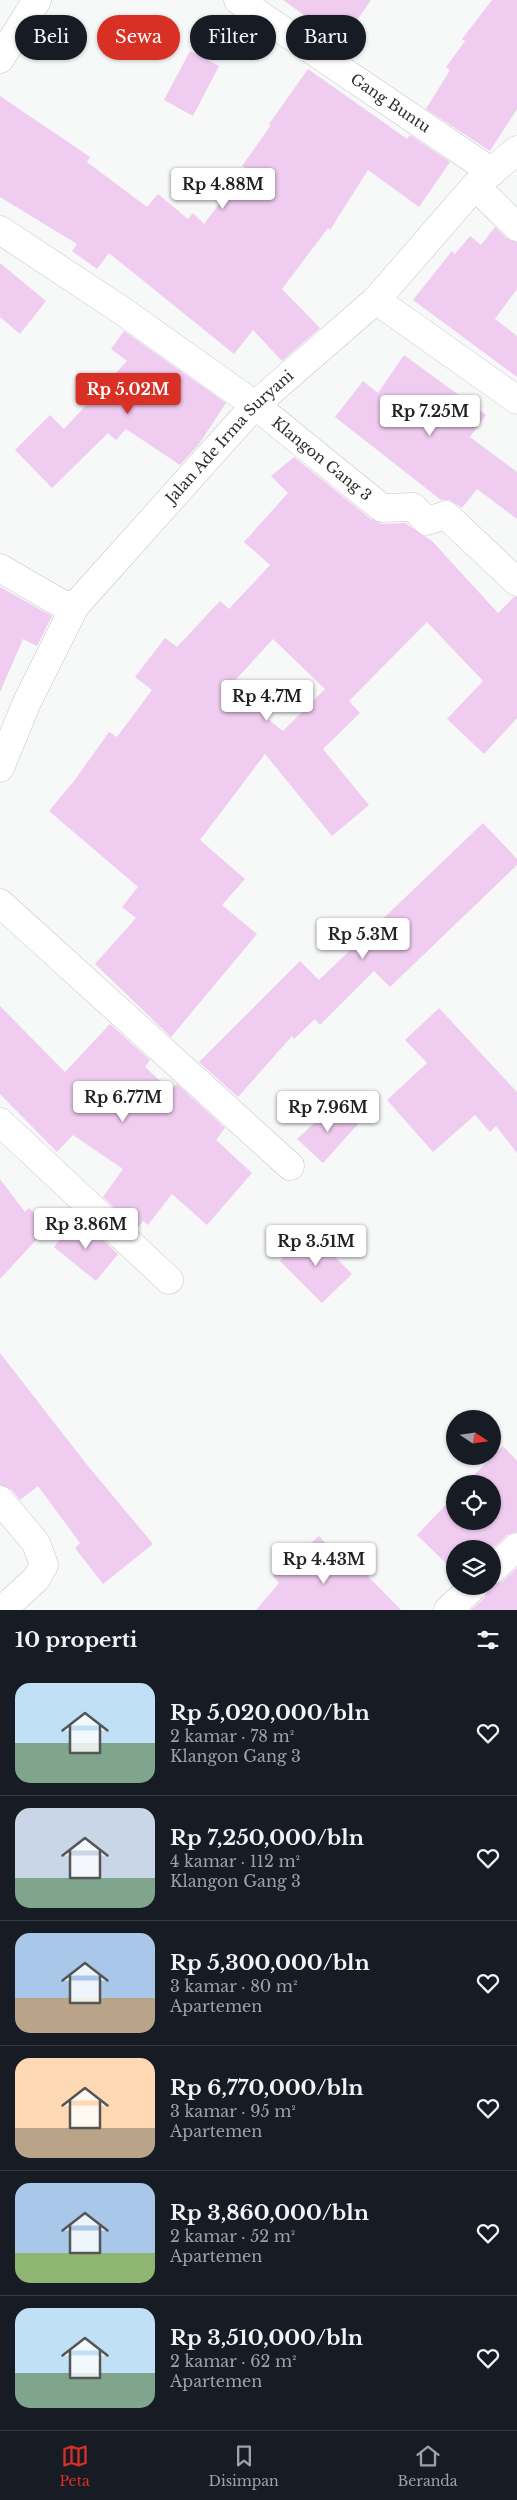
<!DOCTYPE html>
<html lang="id">
<head>
<meta charset="utf-8">
<style>
  :root { --surface:#171b24; --page:#242831; --text:#f1f3f6; --muted:#9ea1a6; --line:#363941; --accent:#d93025 }
  body { margin:0; font-family:"Libre Baskerville",serif; background:var(--page); color:var(--text); height:100vh; display:flex; flex-direction:column; font-size:19px; white-space:nowrap }
  * { box-sizing:border-box; margin:0 }
  p { font-size:16px; color:var(--muted) }
  .icon { flex:none; width:28px; height:28px; fill:none; stroke:currentColor; stroke-width:2; stroke-linecap:round; stroke-linejoin:round }
  .map { position:relative; height:1610px; overflow:hidden }
  .details { display:flex; flex-direction:column; background:var(--surface); flex:1 }
  .details>* { flex:none }
  .guide { position:absolute; left:15px; top:15px; width:488px; height:45px; display:flex; gap:10px }
  .needle { width:32px; rotate:103deg }
  .buttons { position:absolute; left:446px; top:1410px; display:grid; gap:10px }
  .buttons a { display:grid; place-items:center; width:55px; height:55px; border-radius:50%; background:var(--surface); box-shadow:0 1px 4px #0004; font-size:25px }
  .price { position:absolute; translate:-50% -42px; padding:0 11px; border-radius:5px; background:#fff; color:#222; font-size:16px; line-height:32px; filter:drop-shadow(0 1px 2px #0008) }
  .price::after { content:''; position:absolute; left:50%; top:30px; width:15px; height:11px; margin-left:-8px; background:inherit; clip-path:polygon(0 0,100% 0,50% 100%) }
  .price.on { background:var(--accent); color:#fff }
  ul { padding:0; list-style:none }
  li { display:flex; align-items:center; gap:15px; height:125px; padding:0 15px }
  li+li { border-top:1px solid var(--line) }
  li span { display:grid; place-items:center; flex:none; width:140px; height:100px; border-radius:15px; color:#555 }
  li>.icon { margin-inline-start:auto }
  span .icon { width:60px; height:60px; fill:#fffc; stroke-width:1 }
  li b { font-size:21px }
  h2 { display:flex; justify-content:space-between; align-items:center; height:60px; padding:0 15px; font-size:21px }
  .tag { padding:0 18px; border-radius:22px; background:var(--surface); box-shadow:0 1px 4px #0004; font-size:18px; line-height:45px }
  .tag.on { background:var(--accent); color:#fff }
  .menu { display:flex; justify-content:space-around; align-items:center; height:70px; border-top:1px solid var(--line); background:var(--surface); font-size:14px; color:var(--muted) }
  .menu a { display:grid; justify-items:center; gap:2px }
  .menu .on { color:var(--accent) }
  .map>svg:first-child { display:block }
  .building { fill:#f0ccf0; fill-rule:evenodd }
  .lines { fill:none; stroke-linecap:round; stroke-linejoin:round }
  .minor-casing { stroke:#c5c5c6; stroke-width:29 }
  .tertiary-casing { stroke:#c5c5c6; stroke-width:29 }
  .minor { stroke:#fff; stroke-width:28 }
  .tertiary { stroke:#fff; stroke-width:28 }
  .labels { text-anchor:middle; stroke-width:4.5; stroke-linejoin:round; paint-order:stroke }
  .street-label { font-size:15px; fill:#2e2f2f; stroke:#fff }
</style>
</head>
<body>
<div class="map">
<svg width="517" height="1610" viewBox="0 0 517 1610">
  <rect width="100%" height="100%" fill="#f7f8f8"/>
  <path class="building" d="M283 0H371L342 42Z
    M492 0H517V109L490 151 426 109 450 70 446 67 465 41 462 39Z
    M190 51 219 66 193 116 164 100Z
    M308 69 407 139 410 135 450 162 419 207 368 170 330 230 328 228 282 289 320 328 282 361 253 330 234 354 109 253 97 269 72 251 77 244 0 197V96L90 157 87 162 147 207 158 194 188 219 193 213 204 224 246 168 242 166 271 125 269 124Z
    M495 227 506 238 517 242V289L495 319 517 336V377L413 300 452 251 455 254 470 236 481 245Z
    M0 263 46 301 20 334 0 317Z
    M124 331 226 403 199 444 180 465 126 429 116 440 108 433 52 488 15 450 50 415 64 429 127 361 111 349Z
    M404 355 486 415 470 437 517 472V519L477 489 462 508 450 500H441L335 417 363 381 378 393Z
    M294 457 372 520 382 524 405 523 432 541 498 613 514 597H517V718L484 754 447 719 483 681 427 622 349 701 360 713 323 749 369 805 332 836 265 754 200 840 245 879 222 905 257 934 171 1037 95 964 136 918 122 907 138 887 49 811 74 781 109 732 117 737 152 690 135 677 165 638 177 647 220 601 229 609 270 565 244 542 288 493 271 476ZM273 639 325 689 283 731 228 688Z
    M0 587 52 616 37 646 23 639 0 692Z
    M483 823 517 859V865L390 987 374 971 320 1025 315 1019 294 1039 292 1036 238 1097 199 1062 300 961 319 980Z
    M0 1006 65 1072 110 1024 150 1060 145 1067 170 1090 177 1084 225 1128 216 1140 252 1173 207 1225 172 1194 148 1225 143 1221 137 1229 103 1197 123 1169 73 1135 57 1152 0 1094Z
    M439 1008 517 1092V1153L496 1126 490 1132 475 1115 433 1152 387 1100 427 1063 405 1040Z
    M335 1104 358 1124 323 1163 297 1139Z
    M0 1179 25 1212 29 1208 48 1227 0 1279Z
    M75 1222 81 1226 84 1222 118 1254 96 1281 54 1247Z
    M309 1231 352 1274 322 1303 280 1261Z
    M0 1353 88 1466 153 1544 103 1584 75 1548 80 1543 38 1486 20 1500 12 1490 0 1485Z
    M503 1446 517 1461V1532L507 1535 492 1549H455V1572L417 1535 455 1495V1521H492V1484H465Z
    M319 1536 350 1571 356 1564 401 1610H256L279 1583 273 1576Z
    M517 1568V1610H471L485 1597 489 1586 502 1582Z"/>
  <g class="lines">
    <g class="minor-casing">
      <g id="minor">
        <path id="s1" d="M238 0 492 172"/>
        <path d="M0 59 37 0"/>
        <path d="M475 186 517 227"/>
        <path id="s2" d="M0 230 121 310 255 405 382 508 413 507 427 521 446 515 517 582"/>
        <path d="M376 300 517 400"/>
        <path d="M0 568 62 604 75 606"/>
        <path d="M0 903 290 1166"/>
        <path d="M0 1122 169 1280"/>
        <path d="M0 1500 36 1543 44 1565 36 1579 2 1610"/>
        <path d="M492 1570 517 1547"/>
        <path d="M448 1610 474 1586"/>
      </g>
    </g>
    <g class="tertiary-casing">
      <g id="tertiary">
        <path id="s3" d="M0 768 27 702 75 606 255 405 376 300 475 186 517 150"/>
      </g>
    </g>
    <use href="#minor" class="minor"/>
    <use href="#tertiary" class="tertiary"/>
  </g>
  <g class="labels">
    <g class="street-label">
      <text dy="5" stroke="none"><textPath href="#s1" startOffset="184">Gang Buntu</textPath></text>
      <text dy="5" stroke="none"><textPath href="#s3" startOffset="408">Jalan Ade Irma Suryani</textPath></text>
      <text dy="5" stroke="none"><textPath href="#s2" startOffset="395">Klangon Gang 3</textPath></text>
    </g>
  </g>
</svg>
<div class="buttons">
<a><svg class="needle" viewBox="-14 -14 28 28"><path d="M0-13l5 13h-10z" fill="#e53935"/><path d="M0 13l5-13h-10z" fill="#9ea1a6"/></svg></a>
<a><svg class="icon" aria-label="locate" viewBox="0 0 24 24"><circle cx="12" cy="12" r="6"/><path d="M12 2v4M12 18v4M2 12h4M18 12h4"/></svg></a>
<a><svg class="icon" aria-label="layers" viewBox="0 0 24 24"><path d="M12 4l9 5-9 5-9-5zM3 14l9 5 9-5"/></svg></a>
</div>
<b class="price" style="left:223px;top:210px">Rp 4.88M</b>
<b class="price on" style="left:128px;top:415px">Rp 5.02M</b>
<b class="price" style="left:430px;top:437px">Rp 7.25M</b>
<b class="price" style="left:267px;top:722px">Rp 4.7M</b>
<b class="price" style="left:363px;top:960px">Rp 5.3M</b>
<b class="price" style="left:123px;top:1123px">Rp 6.77M</b>
<b class="price" style="left:328px;top:1133px">Rp 7.96M</b>
<b class="price" style="left:86px;top:1250px">Rp 3.86M</b>
<b class="price" style="left:316px;top:1267px">Rp 3.51M</b>
<b class="price" style="left:324px;top:1585px">Rp 4.43M</b>
<div class="guide">
<a class="tag">Beli</a>
<a class="tag on">Sewa</a>
<a class="tag">Filter</a>
<a class="tag">Baru</a>
</div>
</div>
<section class="details">
<h2>10 properti<svg class="icon" aria-label="filters" viewBox="0 0 24 24"><path d="M4 7h16M4 17h16"/><circle cx="9" cy="7" r="2"/><circle cx="15" cy="17" r="2"/></svg></h2>
<ul>
<li><span style="background:linear-gradient(#bfe0f5 60%,#7fa58c 0)"><svg class="icon" aria-label="home" viewBox="0 0 24 24"><path d="M3 11l9-7 9 7M6 9v11h12V9"/></svg></span><div><b>Rp 5,020,000/bln</b><p>2 kamar · 78 m²</p><p>Klangon Gang 3</p></div><svg class="icon" aria-label="heart" viewBox="0 0 24 24"><path d="M12 20l-8-8c-3-5 5-10 8-4 3-6 11-1 8 4z"/></svg></li>
<li><span style="background:linear-gradient(#c9d6e8 70%,#7fa58c 0)"><svg class="icon" aria-label="home" viewBox="0 0 24 24"><path d="M3 11l9-7 9 7M6 9v11h12V9"/></svg></span><div><b>Rp 7,250,000/bln</b><p>4 kamar · 112 m²</p><p>Klangon Gang 3</p></div><svg class="icon" aria-label="heart" viewBox="0 0 24 24"><path d="M12 20l-8-8c-3-5 5-10 8-4 3-6 11-1 8 4z"/></svg></li>
<li><span style="background:linear-gradient(#a9c7e8 65%,#b9a48a 0)"><svg class="icon" aria-label="home" viewBox="0 0 24 24"><path d="M3 11l9-7 9 7M6 9v11h12V9"/></svg></span><div><b>Rp 5,300,000/bln</b><p>3 kamar · 80 m²</p><p>Apartemen</p></div><svg class="icon" aria-label="heart" viewBox="0 0 24 24"><path d="M12 20l-8-8c-3-5 5-10 8-4 3-6 11-1 8 4z"/></svg></li>
<li><span style="background:linear-gradient(#ffd9b3 70%,#b9a48a 0)"><svg class="icon" aria-label="home" viewBox="0 0 24 24"><path d="M3 11l9-7 9 7M6 9v11h12V9"/></svg></span><div><b>Rp 6,770,000/bln</b><p>3 kamar · 95 m²</p><p>Apartemen</p></div><svg class="icon" aria-label="heart" viewBox="0 0 24 24"><path d="M12 20l-8-8c-3-5 5-10 8-4 3-6 11-1 8 4z"/></svg></li>
<li><span style="background:linear-gradient(#a9c7e8 70%,#8fb573 0)"><svg class="icon" aria-label="home" viewBox="0 0 24 24"><path d="M3 11l9-7 9 7M6 9v11h12V9"/></svg></span><div><b>Rp 3,860,000/bln</b><p>2 kamar · 52 m²</p><p>Apartemen</p></div><svg class="icon" aria-label="heart" viewBox="0 0 24 24"><path d="M12 20l-8-8c-3-5 5-10 8-4 3-6 11-1 8 4z"/></svg></li>
<li><span style="background:linear-gradient(#bfe0f5 65%,#7fa58c 0)"><svg class="icon" aria-label="home" viewBox="0 0 24 24"><path d="M3 11l9-7 9 7M6 9v11h12V9"/></svg></span><div><b>Rp 3,510,000/bln</b><p>2 kamar · 62 m²</p><p>Apartemen</p></div><svg class="icon" aria-label="heart" viewBox="0 0 24 24"><path d="M12 20l-8-8c-3-5 5-10 8-4 3-6 11-1 8 4z"/></svg></li>
</ul>
</section>
<nav class="menu">
<a class="on"><svg class="icon" aria-label="map" viewBox="0 0 24 24"><path d="M3 6l6-2 6 2 6-2v14l-6 2-6-2-6 2zM9 4v14M15 6v14"/></svg>Peta</a>
<a><svg class="icon" aria-label="saved" viewBox="0 0 24 24"><path d="M7 4h10v16l-5-4-5 4z"/></svg>Disimpan</a>
<a><svg class="icon" aria-label="home" viewBox="0 0 24 24"><path d="M3 11l9-7 9 7M6 9v11h12V9"/></svg>Beranda</a>
</nav>
</body>
</html>
